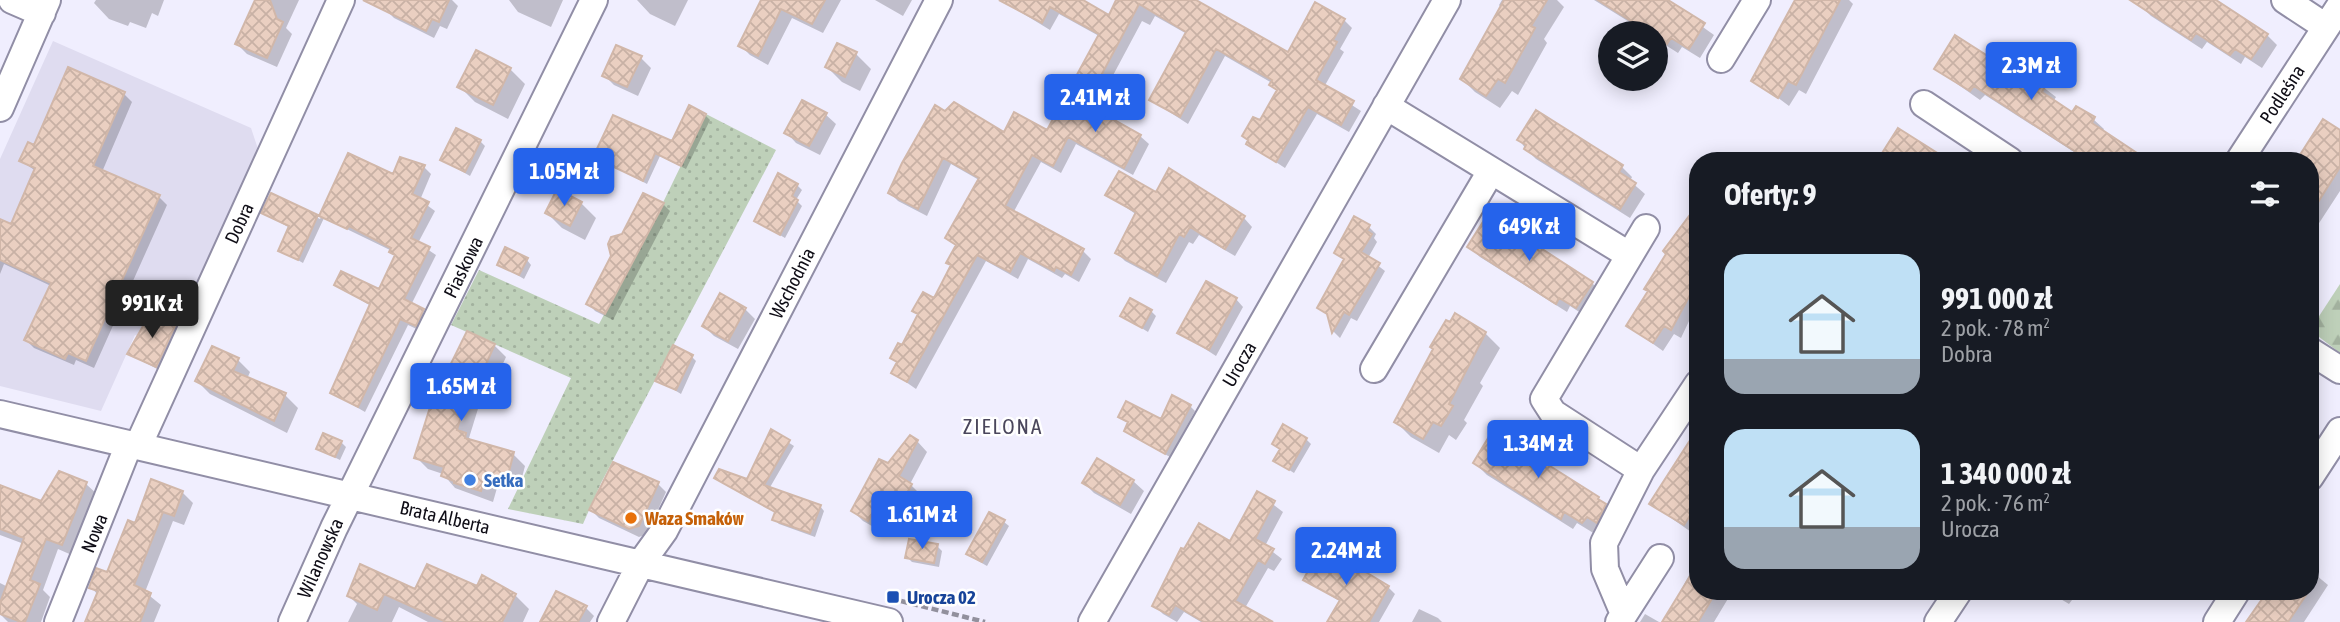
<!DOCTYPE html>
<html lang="pl">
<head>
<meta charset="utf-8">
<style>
  :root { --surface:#171b24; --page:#20242c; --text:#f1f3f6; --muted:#9ea1a6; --accent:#2563eb }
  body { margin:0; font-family:"Asap Condensed",sans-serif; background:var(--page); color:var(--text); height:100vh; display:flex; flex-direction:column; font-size:26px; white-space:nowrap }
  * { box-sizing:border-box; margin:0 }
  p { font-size:23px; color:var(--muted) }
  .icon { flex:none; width:38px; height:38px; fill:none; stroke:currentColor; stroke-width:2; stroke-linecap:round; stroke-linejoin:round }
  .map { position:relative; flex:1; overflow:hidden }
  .details { position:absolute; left:1689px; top:152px; width:630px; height:448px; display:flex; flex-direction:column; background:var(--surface); border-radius:28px; box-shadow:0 4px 18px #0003 }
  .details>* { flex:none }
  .tools { position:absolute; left:1598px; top:21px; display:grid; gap:14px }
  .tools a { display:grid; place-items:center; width:70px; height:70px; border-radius:50%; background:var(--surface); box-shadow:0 4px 18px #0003; font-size:35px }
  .price { position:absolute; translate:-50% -60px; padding:0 16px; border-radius:7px; background:var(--accent); color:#fff; font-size:23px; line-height:46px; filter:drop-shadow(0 2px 4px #0008) }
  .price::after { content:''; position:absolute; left:50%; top:42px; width:21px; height:16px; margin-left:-10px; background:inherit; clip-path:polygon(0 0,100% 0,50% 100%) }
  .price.current { background:#222; color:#fff }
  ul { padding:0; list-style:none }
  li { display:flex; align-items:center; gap:21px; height:175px; padding:0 35px }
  li span { display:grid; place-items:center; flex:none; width:196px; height:140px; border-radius:21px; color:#555 }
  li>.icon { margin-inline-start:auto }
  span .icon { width:84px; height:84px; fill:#fffc; stroke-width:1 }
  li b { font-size:30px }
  h2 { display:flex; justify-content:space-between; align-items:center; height:84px; padding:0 35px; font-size:30px }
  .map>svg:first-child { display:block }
  .built { fill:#dfdcf0 }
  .grass { fill:url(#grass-dots) }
  .forest { fill:url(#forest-firs) }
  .shadow { fill:#0003 }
  .building { fill:url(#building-cross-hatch); stroke:#d1b7a9; stroke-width:2 }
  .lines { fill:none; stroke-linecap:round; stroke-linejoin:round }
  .minor-casing { stroke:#918ea6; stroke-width:30 }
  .path { stroke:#92909d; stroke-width:4.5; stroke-dasharray:7 3.5; stroke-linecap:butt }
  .minor { stroke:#fff; stroke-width:26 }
  .shop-dot { fill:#3f7fe0; stroke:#fff; stroke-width:2.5 }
  .food-dot { fill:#e8710a; stroke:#fff; stroke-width:2.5 }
  .transit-dot { fill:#1a4fb4; stroke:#fff; stroke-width:2.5 }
  .labels { text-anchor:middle; stroke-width:5; stroke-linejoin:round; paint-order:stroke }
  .street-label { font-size:19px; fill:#0f0d16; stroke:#fff }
  .shop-label { font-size:19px; font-weight:bold; fill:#366cbe; stroke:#fff; text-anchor:start }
  .food-label { font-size:19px; font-weight:bold; fill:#c56008; stroke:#fff; text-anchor:start }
  .transit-label { font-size:19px; font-weight:bold; fill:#164399; stroke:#fff; text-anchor:start }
  .neighbourhood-label { font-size:21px; letter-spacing:2px; fill:#4a465c; stroke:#fff }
</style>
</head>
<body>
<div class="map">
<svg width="2340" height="622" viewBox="0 0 2340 622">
  <defs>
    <pattern id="grass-dots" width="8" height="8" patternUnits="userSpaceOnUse" patternTransform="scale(1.75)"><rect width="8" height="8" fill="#bed0b9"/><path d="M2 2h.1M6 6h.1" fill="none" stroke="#a2b19e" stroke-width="1.8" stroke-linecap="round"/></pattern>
    <pattern id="forest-firs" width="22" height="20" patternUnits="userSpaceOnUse" patternTransform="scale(1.75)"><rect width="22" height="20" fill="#bed0b9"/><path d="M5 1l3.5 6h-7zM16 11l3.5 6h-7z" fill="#a2b19e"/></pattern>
    <pattern id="building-cross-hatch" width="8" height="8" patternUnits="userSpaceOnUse" patternTransform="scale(1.75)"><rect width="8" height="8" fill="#eacfc1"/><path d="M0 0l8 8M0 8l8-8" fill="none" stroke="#c8b1a5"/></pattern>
  </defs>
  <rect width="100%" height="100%" fill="#f0eefe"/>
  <path class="built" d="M53 41 251 128 259 152 186 326 152 311 139 336 135 335 101 411 0 386V159Z"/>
  <path class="grass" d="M706 114 776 150 601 483 583 524 508 509 571 378 451 325 479 270 599 324 655 219Z"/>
  <path class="forest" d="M2340 284V353L2310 330Z"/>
  <path class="shadow" d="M96 0H164L158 16 152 13 146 28 130 22 128 26 109 19 94 3Z
    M257 0H299L286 28 292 34 277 67 247 54 237 44Z
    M391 0H452L458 6 447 29 440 26 434 38 394 18 386 10Z
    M509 0H563L551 27 518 12Z
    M637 0H688L675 26 650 14Z
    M762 0H841L823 33 792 18 768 65 750 55 740 45Z
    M875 0H912L903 16Z
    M1001 0H1080L1110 17 1119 0H1190L1288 55 1344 20 1352 28 1340 49 1344 52 1324 87 1361 111 1349 132 1317 114 1285 168 1248 144 1278 92 1272 83 1225 56 1188 124 1151 100 1187 34 1155 16 1150 25 1142 21 1094 111 1140 136 1149 144 1133 175 1076 144 1061 173 1041 162 1013 213 1083 251 1091 259 1079 282 1065 274 1062 278 1028 259 1018 279 986 261 916 389 893 373 898 364 892 358 903 347 919 315 914 311 935 300 952 266 957 247 947 238 979 180 951 164 927 216 898 201 890 193 904 164 1004 134 1048 133 1099 36 1059 14 1050 30Z
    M1502 0H1557L1564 7 1544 39 1547 43 1518 95 1512 91 1500 108 1475 92 1462 79 1483 45 1480 42 1501 8 1499 5Z
    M1594 0H1665L1714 35 1700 58 1682 47 1678 53 1656 39V33H1647Z
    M1795 0H1849L1853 4 1806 94 1799 90 1789 106 1754 80Z
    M2144 0H2200L2267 35 2277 45 2262 68 2245 57 2241 64 2207 42 2202 49 2151 16 2141 6Z
    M856 54 871 69 860 91 842 82 827 67Z
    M641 58 651 68 638 96 614 85 604 75Z
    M1992 61 2025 73 2056 97 2053 102 2073 115 2093 119 2104 129 2102 132 2146 161H2088L1985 95 1980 100 1936 69Z
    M510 69 525 84 508 119 475 102 460 87Z
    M124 94 132 102 102 172 159 197 167 205 94 368 76 360 74 365 34 348 26 340 51 286 4 264 0 274V221L12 226 36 171 21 161 35 147Z
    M1536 112 1622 167 1632 177 1630 181 1645 194 1630 218 1536 159 1526 149 1519 140Z
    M825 114 836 124 820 155 796 143 786 132Z
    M705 115 710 120 686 169 660 156 647 184 595 156 672 144Z
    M2340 132V191L2310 237V161H2298Z
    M480 141 485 146 470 176 442 160Z
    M349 156 394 177 424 167 431 174 420 200 435 211 418 243 436 255 411 305 430 318 423 332 408 325 365 412 332 393 371 306 336 285 380 292 396 257 392 251 324 218 303 263 280 250 290 228 263 213 271 195 320 219Z
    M797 185 802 190 796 200 802 206 785 238 756 221Z
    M1157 194 1244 218 1252 227 1235 256 1199 235 1193 244 1189 242 1166 283 1125 261 1117 253 1137 215 1108 195Z
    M581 203 596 218 585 240 562 228 547 213Z
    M663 204 670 211 613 320 595 311 588 303 624 236Z
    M1698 217V302L1681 338 1674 334 1663 351 1628 326 1650 292 1668 254 1665 251 1680 227 1684 229Z
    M1369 227 1376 234 1374 238 1377 242 1368 258 1385 271 1357 321 1351 318 1340 338 1334 332 1330 318 1319 307 1345 261 1336 252Z
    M1470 247 1592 283 1602 293 1587 317 1570 306 1567 312 1480 257Z
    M527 260 531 265 524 279 499 264Z
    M1236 299 1243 307 1216 356 1179 332Z
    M745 309 755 319 738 349 714 336 704 326Z
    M1151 311 1156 316 1148 332 1122 316Z
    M175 325 180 330 161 371 129 354Z
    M1485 333 1500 348 1480 383 1483 386 1464 420 1467 423 1456 440 1449 435 1439 453 1411 437 1396 422 1435 350Z
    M494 345 506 357 486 401 481 399 469 438 474 443 513 454 525 466 519 489 497 488 493 502 455 488 443 474 428 469 416 457Z
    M692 357 696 361 681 394 658 380Z
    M238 360 250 372 247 379 285 395 298 408 287 433 210 394 197 381Z
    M1190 406 1195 411 1170 457 1130 435 1126 431 1129 423 1120 416 1161 422Z
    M772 432 794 446 769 489 820 506 824 511 815 537 779 524 774 519 777 513 716 478 747 481Z
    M1698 437V529L1694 534 1651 504Z
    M1306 439 1311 444 1294 473 1275 461 1281 450 1275 444Z
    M917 441 927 452 910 484 921 495 906 524 887 514 879 530 863 521 853 511 888 466Z
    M341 442 346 447 340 460 318 449Z
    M1097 461 1133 481 1144 491 1131 514 1094 493 1084 483Z
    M1475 463 1598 498 1617 517 1595 534 1577 523 1573 529 1487 475Z
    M86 484 98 495 74 556 58 549 43 590 50 597 41 622H8L0 614V583L8 587 24 544 0 535V487L42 504Z
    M658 484 666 492 647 534 639 537 599 518 591 510Z
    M182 492 193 503 184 525 173 521 145 592 161 605 154 622H87L98 595 91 587 108 575 136 525Z
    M1258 493 1283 512 1265 546 1282 559 1274 571 1268 568 1245 608 1262 622H1201L1184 612 1177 622 1163 614 1154 605 1231 544Z
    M1004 522 1009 526 987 566 973 558 968 553Z
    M937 546 942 551 939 567 912 562 907 557Z
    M1695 564 1698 592H1732L1714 622H1664Z
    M2310 570 2328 585 2304 622H2248L2269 592H2310Z
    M1305 580 1388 587 1395 594 1379 622H1362L1341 602Z
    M478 588 515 595 529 609 523 622H428L399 607 392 622H348L357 604 349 596Z
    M2049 592H2078L2069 604Z
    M2188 592H2207L2201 600Z
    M586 608 594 616 590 622H549Z
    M1419 609 1438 618 1442 622H1412Z
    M1645 614 1659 622H1640Z"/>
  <path class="building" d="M255 0H270L277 19 283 22 267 58 235 44Z
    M363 0H449L439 22 432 19 426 31Z
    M761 0H825L812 24 781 9 758 56 738 46Z
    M999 0H1083L1109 15 1116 0H1196L1288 52 1315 2 1345 19 1333 40 1337 42 1316 80 1354 101 1341 125 1308 107 1276 162 1246 144 1248 140 1242 136 1253 117 1260 120 1277 90 1269 85 1272 80 1216 49 1180 117 1149 100 1186 32 1139 4 1086 104 1141 135 1124 168 1068 137 1053 166 1032 155 1005 206 1084 249 1071 275 1056 267 1054 271 1020 253 1010 272 977 255 907 382 891 373 897 362 890 358 898 343 902 345 918 314 912 311 923 292 934 298 951 265 946 263 956 245 945 238 979 178 943 158 918 209 888 193 902 163 935 105 945 111 954 102 1004 132 1014 112 1047 130 1099 34 1050 7 1042 23Z
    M1504 0H1547L1531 26 1535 28 1505 83 1498 79 1486 96 1460 79Z
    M1598 0H1668L1705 23 1689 49 1671 38 1667 44 1656 33H1650Z
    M1795 0H1840L1796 85 1788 81 1778 98 1751 81Z
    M2130 0H2216L2268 34 2251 59 2235 49 2230 55 2196 33 2191 40Z
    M1955 35 1991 58 1995 51 2046 85 2042 92 2072 112 2076 106 2095 117 2092 123 2149 161H2090L1974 86 1970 91 1934 69Z
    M837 43 857 52 845 77 825 67Z
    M616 45 642 56 627 87 602 76Z
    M476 50 511 68 493 105 457 87Z
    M68 67 125 92 93 166 160 195 86 361 68 353 65 359 24 340 51 283 0 260V219L11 224 35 168 19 161 28 142 34 145Z
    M802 100 827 113 809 146 784 133Z
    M689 105 706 114 681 166 655 153 643 181 593 157 613 115 672 141Z
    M1536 110 1623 165 1619 172 1636 183 1620 209 1524 149 1526 145 1517 140Z
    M2323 119 2340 130V167L2310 215V161H2296Z
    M456 128 481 140 465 172 440 160Z
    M1898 128 1950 161H1877Z
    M348 153 393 174 400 157 425 165 412 194 429 202 411 238 430 247 404 299 424 309 416 326 400 319 358 407 330 393 370 304 334 285 341 271 379 289 395 255 389 252 391 248 349 226 347 229 319 216Z
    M1169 168 1245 216 1225 249 1190 227 1184 237 1179 234 1157 276 1115 253 1136 212 1105 195 1119 171 1156 192Z
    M778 173 798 184 792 196 798 200 780 235 754 221Z
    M557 189 582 202 570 226 545 213Z
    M271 193 318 215 298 260 278 251 289 226 261 213Z
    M643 193 664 203 605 314 586 304 611 256 608 244 611 237 622 234Z
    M1698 204V257L1691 268 1698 272V280L1671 330 1664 326 1653 343 1626 326 1648 291 1644 289 1666 254 1663 251Z
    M1488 214 1593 282 1576 308 1559 298 1556 304 1467 247Z
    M1354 216 1370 225 1367 231 1372 234 1361 252 1380 263 1349 315 1344 312 1332 333 1327 314 1317 308 1344 259 1334 253Z
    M505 247 528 258 519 275 497 265Z
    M1206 281 1237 298 1209 350 1177 333Z
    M720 293 746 308 728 341 702 326Z
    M1130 298 1152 310 1142 328 1120 316Z
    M151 312 176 324 156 367 127 354Z
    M1455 313 1486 332 1449 404 1453 406 1441 426 1433 422 1423 439 1394 422 1433 349 1430 347 1446 320 1450 322Z
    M467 331 495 344 474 391 469 388 457 430 466 433 465 438 514 452 507 479 485 477 481 491 454 483V481L441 476 444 467 414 458 431 404Z
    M673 345 693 355 676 390 655 381Z
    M212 346 239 358 233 371 286 393 274 421 195 381Z
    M1172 395 1191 405 1165 454 1124 431 1128 422 1118 417 1126 401 1161 419Z
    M1283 424 1307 438 1289 470 1273 461 1280 449 1272 444Z
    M1698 428V503L1684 525 1649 504Z
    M771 429 790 440 764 485 821 505 810 533 772 520 775 512 714 478 719 469 747 479Z
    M1493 430 1599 497 1598 499 1606 504 1597 523 1587 517 1582 523 1564 512 1561 519 1473 463Z
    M323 433 342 441 335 457 316 449Z
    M910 435 918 440 899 476 912 484 895 515 877 505 868 521 851 511 879 459 888 463Z
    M1097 458 1134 480 1120 505 1082 483Z
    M613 462 659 482 639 526 629 529 589 510Z
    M59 471 87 482 62 545 46 539 30 580 40 584 25 622H21L0 614V603L24 538 0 529V485L41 501Z
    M151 479 183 491 174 516 163 512 134 585 151 593 140 622H85L98 591 89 588 96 568 107 572 128 520 135 523Z
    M1257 491 1275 501 1255 539 1274 549 1265 564 1258 560 1235 601 1273 622H1204L1175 605 1169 615 1152 606 1181 548 1184 549 1199 523 1230 541Z
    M989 512 1005 520 982 562 966 554Z
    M909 539 938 544 934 563 905 558Z
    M1322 546 1389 586 1369 622H1327L1340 600 1303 580Z
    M1698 563V592H1716L1698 622H1662Z
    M360 564 415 589 427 564 477 586 482 575 516 594 502 622H446L384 594 377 610 347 596Z
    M556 591 587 606 578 622H540Z
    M2267 592H2308L2288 622H2246Z"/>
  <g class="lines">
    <g class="minor-casing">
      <path id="minor" d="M12 0 42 13
        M2285 0 2326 27
        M1721 59 1757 0
        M1924 104 2010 161
        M1386 106 1629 255
        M0 108 47 0
        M2239 161 2340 6
        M2310 351 2340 370
        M1374 369 1491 171
        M0 414 889 622
        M138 446 341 0
        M1641 470 1553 413 1544 399 1646 228
        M2310 477 2340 431
        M1624 614 1605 569 1604 543 1641 470 1698 384
        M58 622 129 444
        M292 622 334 528 594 0
        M611 622 641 563 664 531 939 0
        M1092 622 1447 0
        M1619 622 1660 558
        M1938 622 1958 592
        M2217 622 2236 592"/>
    </g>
    <path class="path" d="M901 601 985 622"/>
    <use href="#minor" class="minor"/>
  </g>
  <circle class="shop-dot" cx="470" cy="480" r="7"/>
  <circle class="food-dot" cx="631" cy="518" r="7"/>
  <rect class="transit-dot" x="886" y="590" width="14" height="14" rx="3.5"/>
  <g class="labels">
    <g class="street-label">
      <text transform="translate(2282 94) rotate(-57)" y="7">Podleśna</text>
      <text transform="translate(239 223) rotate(-65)" y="7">Dobra</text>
      <text transform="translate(463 267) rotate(-64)" y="7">Piaskowa</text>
      <text transform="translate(792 283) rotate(-63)" y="7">Wschodnia</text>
      <text transform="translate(1239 364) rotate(-60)" y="7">Urocza</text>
      <text transform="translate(445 517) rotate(13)" y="7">Brata Alberta</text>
      <text transform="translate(94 533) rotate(-68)" y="7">Nowa</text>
      <text transform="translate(320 558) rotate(-66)" y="7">Wilanowska</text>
    </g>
    <g class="shop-label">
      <text x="484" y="487">Setka</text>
    </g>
    <g class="food-label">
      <text x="645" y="525">Waza Smaków</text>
    </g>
    <g class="transit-label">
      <text x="907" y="604">Urocza 02</text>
    </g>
    <g class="neighbourhood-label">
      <text x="1003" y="434">ZIELONA</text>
    </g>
  </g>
</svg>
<div class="tools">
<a><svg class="icon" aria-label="layers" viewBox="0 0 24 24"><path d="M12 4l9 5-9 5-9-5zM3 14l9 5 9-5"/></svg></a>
</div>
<b class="price" style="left:2031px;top:102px">2.3M zł</b>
<b class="price" style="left:1095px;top:134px">2.41M zł</b>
<b class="price" style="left:564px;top:208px">1.05M zł</b>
<b class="price" style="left:1529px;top:263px">649K zł</b>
<b class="price current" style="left:152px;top:340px">991K zł</b>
<b class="price" style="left:461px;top:423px">1.65M zł</b>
<b class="price" style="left:1538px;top:480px">1.34M zł</b>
<b class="price" style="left:922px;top:551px">1.61M zł</b>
<b class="price" style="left:1346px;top:587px">2.24M zł</b>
<section class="details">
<h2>Oferty: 9<svg class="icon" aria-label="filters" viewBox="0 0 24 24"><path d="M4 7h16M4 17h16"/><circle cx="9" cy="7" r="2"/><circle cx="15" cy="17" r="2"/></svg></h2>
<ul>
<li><span style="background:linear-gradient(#bfe0f5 75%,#9aa5b1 0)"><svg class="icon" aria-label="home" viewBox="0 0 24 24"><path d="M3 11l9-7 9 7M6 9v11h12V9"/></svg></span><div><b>991 000 zł</b><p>2 pok. · 78 m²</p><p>Dobra</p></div></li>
<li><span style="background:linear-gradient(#bfe0f5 70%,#9aa5b1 0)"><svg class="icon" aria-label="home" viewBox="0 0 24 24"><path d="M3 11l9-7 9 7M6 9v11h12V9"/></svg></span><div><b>1 340 000 zł</b><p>2 pok. · 76 m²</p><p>Urocza</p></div></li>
</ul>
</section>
</div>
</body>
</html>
